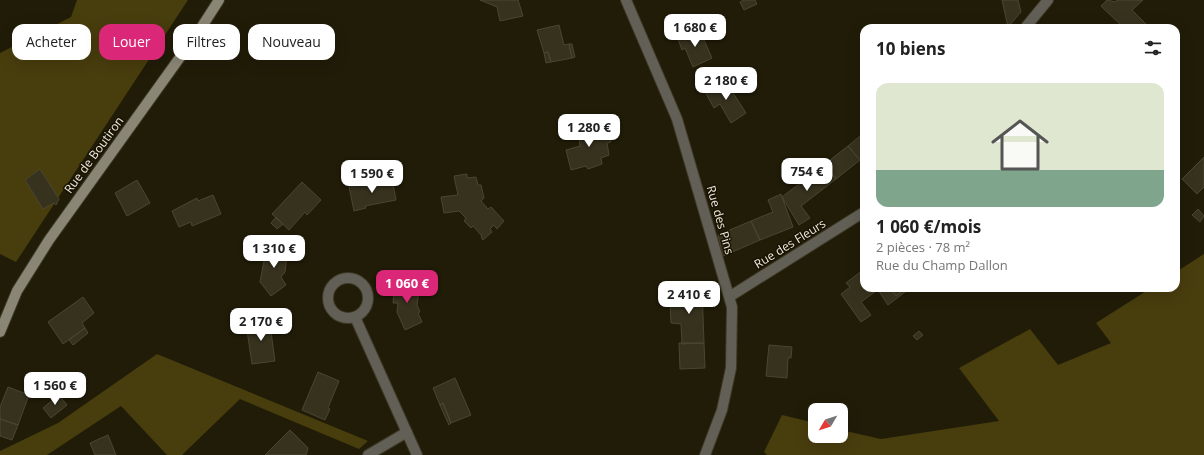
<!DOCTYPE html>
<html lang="fr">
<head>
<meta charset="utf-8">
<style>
  :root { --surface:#fff; --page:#f2f2f2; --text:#222; --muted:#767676; --line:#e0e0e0; --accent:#db2777 }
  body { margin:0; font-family:"Open Sans",sans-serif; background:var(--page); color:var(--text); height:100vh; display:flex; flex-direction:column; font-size:15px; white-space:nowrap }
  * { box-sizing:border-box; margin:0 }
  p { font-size:13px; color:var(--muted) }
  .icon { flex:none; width:22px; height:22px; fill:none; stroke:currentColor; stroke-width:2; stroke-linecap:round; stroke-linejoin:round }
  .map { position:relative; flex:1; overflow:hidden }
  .drawer { position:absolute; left:860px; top:24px; width:320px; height:268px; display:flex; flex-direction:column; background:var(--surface); border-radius:12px; box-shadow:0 4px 16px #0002 }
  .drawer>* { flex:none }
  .top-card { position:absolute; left:12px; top:24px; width:380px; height:36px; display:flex; gap:8px }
  .needle { width:26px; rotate:231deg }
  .fabs { position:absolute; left:808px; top:403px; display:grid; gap:8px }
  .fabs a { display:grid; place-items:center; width:40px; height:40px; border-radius:8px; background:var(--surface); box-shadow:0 4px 16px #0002; font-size:20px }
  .price { position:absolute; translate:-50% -34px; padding:0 9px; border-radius:8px; background:#fff; color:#222; font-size:13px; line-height:26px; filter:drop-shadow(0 1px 2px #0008) }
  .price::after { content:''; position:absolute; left:50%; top:24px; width:12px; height:9px; margin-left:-6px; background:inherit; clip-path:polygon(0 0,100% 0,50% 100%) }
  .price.on { background:var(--accent); color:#fff }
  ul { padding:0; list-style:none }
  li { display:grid; align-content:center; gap:8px; height:212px; padding:0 16px }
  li+li { border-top:1px solid var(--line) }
  li span { display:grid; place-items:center; height:124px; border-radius:12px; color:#555 }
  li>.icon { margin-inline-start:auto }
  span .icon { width:72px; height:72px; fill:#fffc; stroke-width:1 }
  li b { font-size:17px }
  h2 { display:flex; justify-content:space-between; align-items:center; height:48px; padding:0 16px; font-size:17px }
  .tag { padding:0 14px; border-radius:12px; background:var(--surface); box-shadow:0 4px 16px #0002; font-size:14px; line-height:36px }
  .tag.on { background:var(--accent); color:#fff }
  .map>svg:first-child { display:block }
  .green { fill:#483d0d }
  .building { fill:#37321e; stroke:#4b4631 }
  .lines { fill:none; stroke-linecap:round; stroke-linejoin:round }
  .street-casing { stroke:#3e3926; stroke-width:12 }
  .secondary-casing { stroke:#3e3926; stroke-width:12 }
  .street { stroke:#626056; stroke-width:10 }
  .secondary { stroke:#8a8676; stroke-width:10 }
  .labels { text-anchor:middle; stroke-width:3; stroke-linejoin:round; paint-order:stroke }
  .street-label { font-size:12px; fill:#efecdf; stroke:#181302 }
</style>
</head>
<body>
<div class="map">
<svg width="1204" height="455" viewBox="0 0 1204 455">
  <rect width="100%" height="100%" fill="#211c08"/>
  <path class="green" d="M77 0H188L16 262 0 254V53L71 17Z
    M1204 254V455H767L764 452 782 415 815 423V436H841V430L881 439 999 421 959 368 1030 329 1058 365 1111 343 1096 323 1151 288H1176V272Z
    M157 354 368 441 359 449 240 399 182 455H167L121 406 47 455H0V451L58 423Z"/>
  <path class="building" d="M480 0H518L523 16 500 21 497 7Z
    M744 0H755L757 4 744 10 740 2Z
    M1002 0H1018L1021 12 1008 27Z
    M1107 0 1115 2 1117 0H1143L1132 10 1147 25 1144 28H1124L1101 6Z
    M559 25 564 45 569 44 572 58 551 62 548 52 544 53 537 30Z
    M699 29 712 58 693 67 685 48 682 50 678 39Z
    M569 44H572L575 57 572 58Z
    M548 52 551 62 546 63 544 53Z
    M724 79 746 113 731 123 720 104 714 108 705 92Z
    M599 124 602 132 608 131 611 142 607 143 609 155 601 158 602 164 588 169 586 166 571 170 566 150 580 146 578 130Z
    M864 133V157L860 160 848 146Z
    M848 146 860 160 836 179 825 164Z
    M1204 157V187L1197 194 1182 179Z
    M825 164 836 179 801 206 810 218 799 225 782 197Z
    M40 169 59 199 56 205 54 203 43 209 25 180Z
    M467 174V178L476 177 478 185H481L484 198 481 201 488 209 491 207 504 221 497 229 494 225 490 229 492 232 483 240 481 237 482 236 473 226 471 228 464 221 466 218 459 211 444 213 441 197 458 195 454 176Z
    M392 178 396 200 365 206 366 208 354 211 349 187Z
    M137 180 150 203 127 216 115 193Z
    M302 182 321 200 307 215 305 212 289 230 272 214Z
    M781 194 793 227 760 240 751 221 773 212 768 200Z
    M213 195 221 214 192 226 191 222 179 227 172 211 197 198 198 201Z
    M1198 209 1204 216 1200 222 1192 215Z
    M276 217 283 224 277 229 271 223Z
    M751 221 760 240 723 256 718 235Z
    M267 245 286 249 285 256 287 257 285 272 281 277 286 285 271 296 260 282Z
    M863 270 864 288H880L861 302 871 315 861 322 841 294 850 287 846 283Z
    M395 282 420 284 417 305 420 312 418 313 422 322 405 330 397 312 398 303H393Z
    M677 288H702L704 343 682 344 681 324 671 323 670 303H677Z
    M880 288H890L896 296 904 290 905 292 888 305 878 290Z
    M890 288H902L904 290 896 296Z
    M83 297 94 313 82 323 85 328 63 344 48 322Z
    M272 320 273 332H271L275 361 252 364 246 324Z
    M85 328 88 333 73 345 69 340Z
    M919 331 923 335 917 340 913 336Z
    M679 343H704L705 368 680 369Z
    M769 345 792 347 791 358H788L787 378 766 376Z
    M318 372 339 381 328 408 330 409 325 420 302 410Z
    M455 378 471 415 451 423 443 403 440 405 433 388Z
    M8 387 29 395 18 425 0 419V407Z
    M59 395 67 405 51 418 43 408Z
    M443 403 451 423 449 425 440 405Z
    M0 419 18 425 12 440 0 436Z
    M290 430 308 448 306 455H265Z
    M108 435 116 455H95L90 443Z"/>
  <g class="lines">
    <g class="street-casing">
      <path id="street" d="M626 0 677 119 732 307 731 368 722 410 705 455
        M1025 28 1048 0
        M328 298a20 20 0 1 1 40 0a20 20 0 1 1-40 0Z
        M729 297 864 212
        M355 317 417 455
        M368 455 407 432"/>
    </g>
    <g class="secondary-casing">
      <path id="secondary" d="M0 332 17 291 49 240 201 28 219 0"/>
    </g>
    <use href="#street" class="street"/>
    <use href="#secondary" class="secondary"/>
  </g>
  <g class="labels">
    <g class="street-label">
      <text transform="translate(94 155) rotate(-54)" y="4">Rue de Boutiron</text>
      <text transform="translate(720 220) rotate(74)" y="4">Rue des Pins</text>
      <text transform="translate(790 244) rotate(-32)" y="4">Rue des Fleurs</text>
    </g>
  </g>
</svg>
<div class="fabs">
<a><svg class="needle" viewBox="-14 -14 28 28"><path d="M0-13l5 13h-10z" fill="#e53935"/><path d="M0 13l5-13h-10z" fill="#767676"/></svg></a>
</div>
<b class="price" style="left:695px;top:48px">1 680 €</b>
<b class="price" style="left:726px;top:101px">2 180 €</b>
<b class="price" style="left:589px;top:148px">1 280 €</b>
<b class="price" style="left:807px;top:192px">754 €</b>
<b class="price" style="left:372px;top:194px">1 590 €</b>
<b class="price" style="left:274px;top:269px">1 310 €</b>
<b class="price on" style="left:407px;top:304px">1 060 €</b>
<b class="price" style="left:689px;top:315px">2 410 €</b>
<b class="price" style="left:261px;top:342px">2 170 €</b>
<b class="price" style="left:55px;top:406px">1 560 €</b>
<div class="top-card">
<a class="tag">Acheter</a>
<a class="tag on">Louer</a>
<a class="tag">Filtres</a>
<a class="tag">Nouveau</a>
</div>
<section class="drawer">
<h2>10 biens<svg class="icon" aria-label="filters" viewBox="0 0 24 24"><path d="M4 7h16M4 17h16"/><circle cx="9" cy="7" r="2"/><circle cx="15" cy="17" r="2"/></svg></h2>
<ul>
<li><span style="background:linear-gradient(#dfe7d0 70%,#7fa58c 0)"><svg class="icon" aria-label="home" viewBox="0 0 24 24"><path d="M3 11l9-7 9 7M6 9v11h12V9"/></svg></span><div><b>1 060 €/mois</b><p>2 pièces · 78 m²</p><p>Rue du Champ Dallon</p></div></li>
</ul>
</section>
</div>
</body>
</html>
